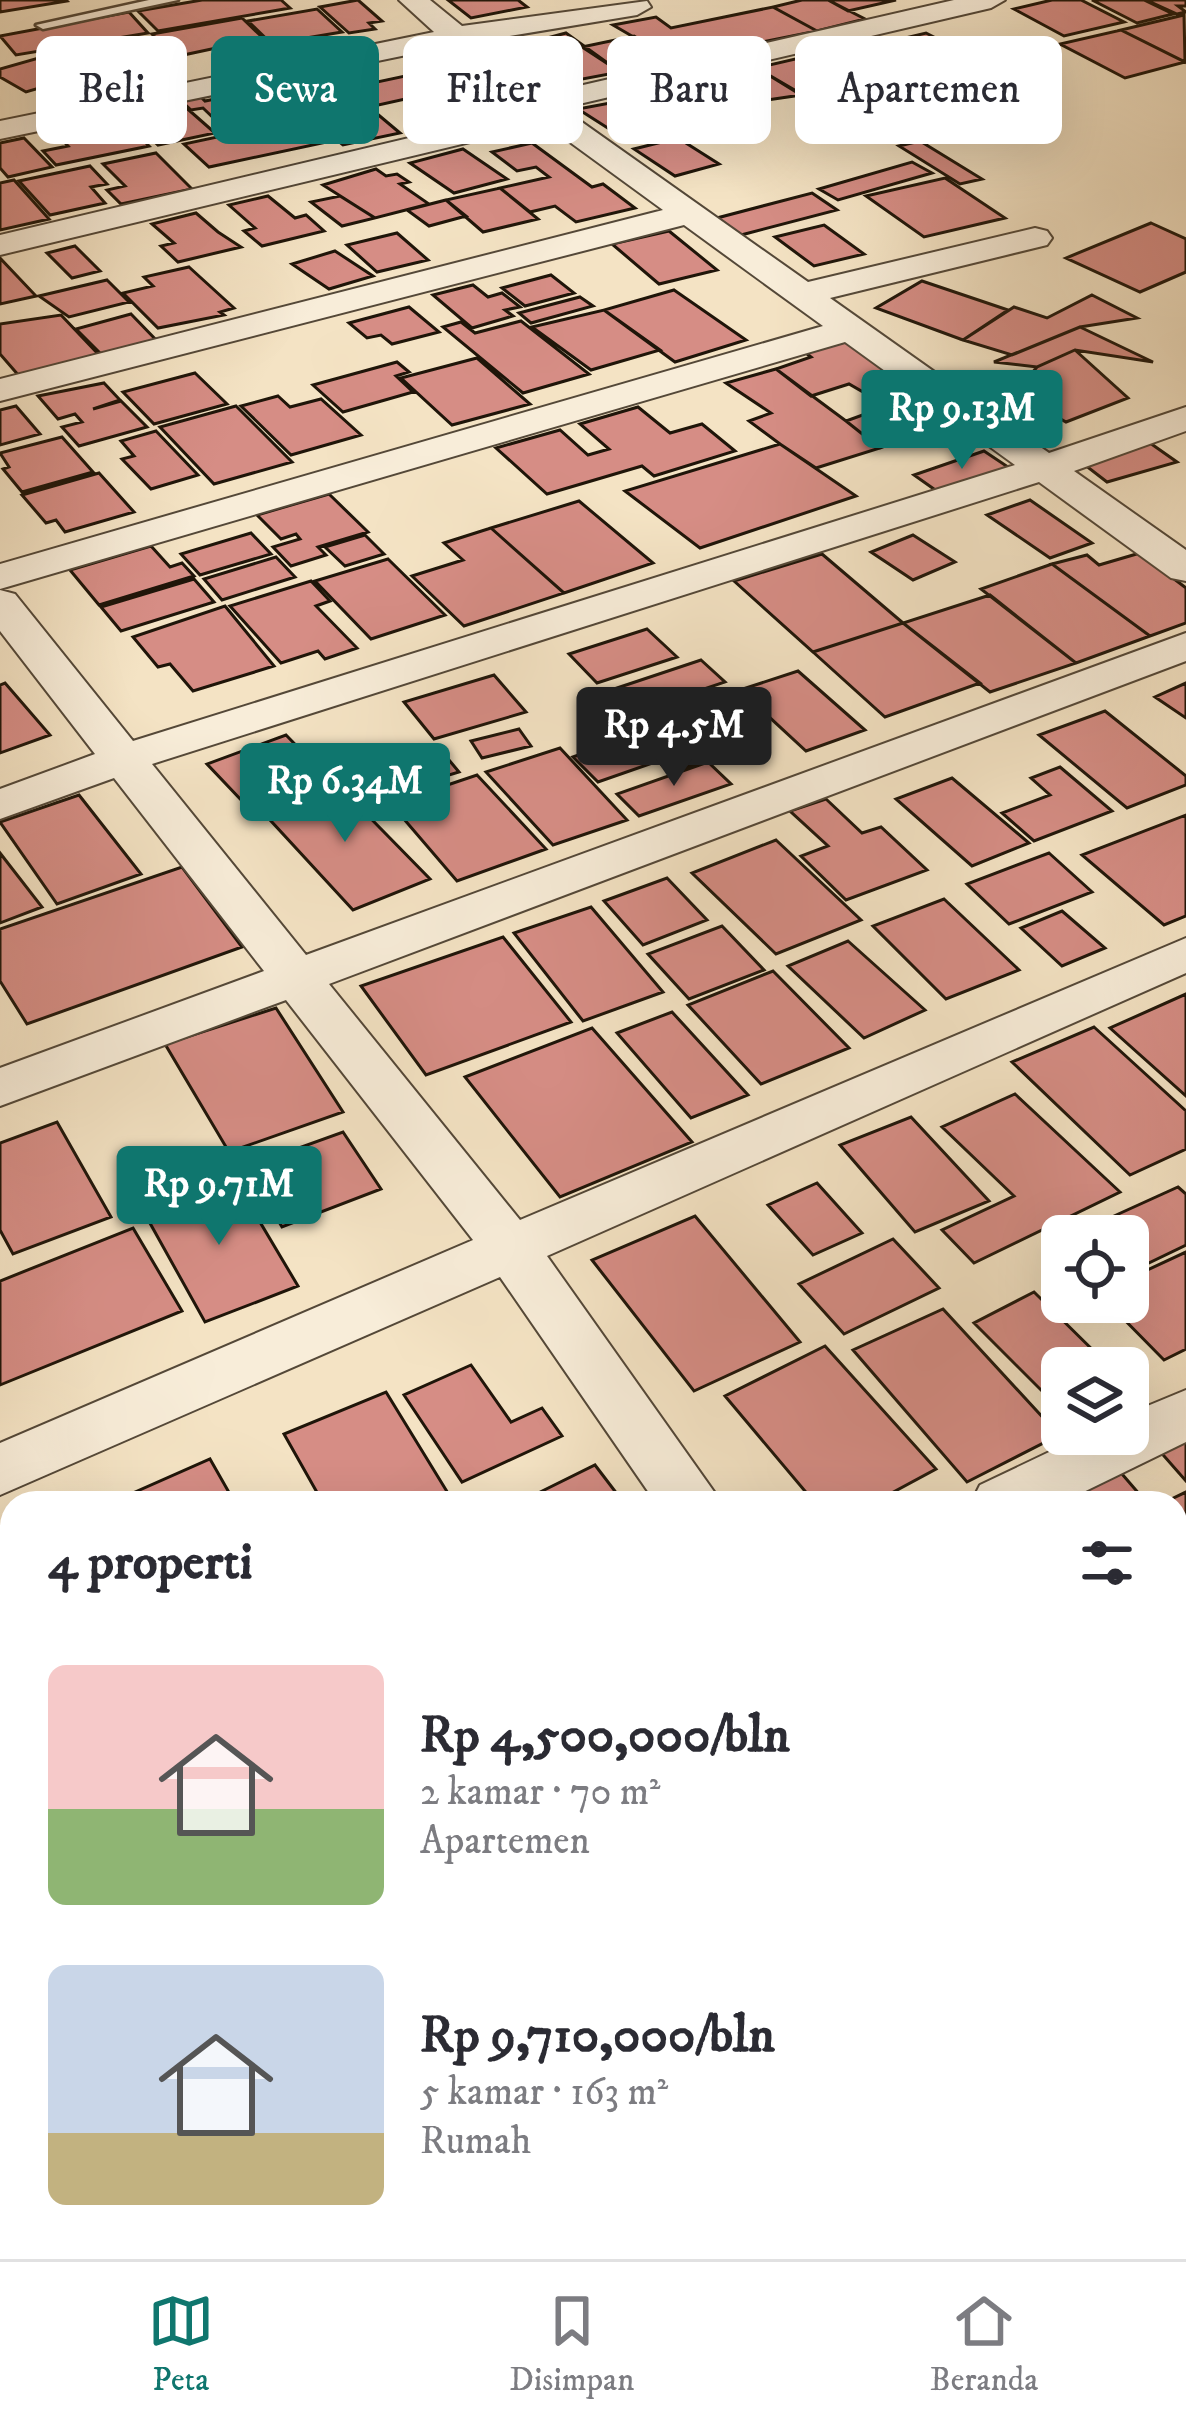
<!DOCTYPE html>
<html lang="id">
<head>
<meta charset="utf-8">
<style>
  :root { --surface:#fff; --page:#f2f2f3; --text:#2b2b33; --muted:#7c7c81; --line:#e1e1e2; --accent:#0f766e }
  body { margin:0; font-family:"IM FELL DW Pica",serif; background:var(--page); color:var(--text); height:100vh; display:flex; flex-direction:column; font-size:45px; white-space:nowrap }
  * { box-sizing:border-box; margin:0 }
  p { font-size:39px; color:var(--muted) }
  .icon { flex:none; width:66px; height:66px; fill:none; stroke:currentColor; stroke-width:2; stroke-linecap:round; stroke-linejoin:round }
  .map { position:relative; flex:1; overflow:hidden }
  .details { position:absolute; left:0px; top:1491px; width:1188px; height:768px; display:flex; flex-direction:column; background:var(--surface); border-radius:36px 36px 0 0; box-shadow:0 12px 48px #0002 }
  .details>* { flex:none }
  .guide { position:absolute; left:36px; top:36px; width:1116px; height:108px; display:flex; gap:24px }
  .buttons { position:absolute; left:1041px; top:1215px; display:grid; gap:24px }
  .buttons a { display:grid; place-items:center; width:108px; height:108px; border-radius:18px; background:var(--surface); box-shadow:0 12px 48px #0002; font-size:60px }
  .price { position:absolute; translate:-50% -102px; padding:0 27px; border-radius:12px; background:var(--accent); color:#fff; font-size:39px; line-height:78px; filter:drop-shadow(0 3px 6px #0008) }
  .price::after { content:''; position:absolute; left:50%; top:72px; width:36px; height:27px; margin-left:-18px; background:inherit; clip-path:polygon(0 0,100% 0,50% 100%) }
  .price.active { background:#222; color:#fff }
  ul { padding:0; list-style:none }
  li { display:flex; align-items:center; gap:36px; height:300px; padding:0 48px }
  li span { display:grid; place-items:center; flex:none; width:336px; height:240px; border-radius:18px; color:#555 }
  li>.icon { margin-inline-start:auto }
  span .icon { width:144px; height:144px; fill:#fffc; stroke-width:1 }
  li b { font-size:51px }
  h2 { display:flex; justify-content:space-between; align-items:center; height:144px; padding:0 48px; font-size:51px }
  .pill { padding:0 42px; border-radius:18px; background:var(--surface); box-shadow:0 12px 48px #0002; font-size:42px; line-height:108px }
  .pill.active { background:var(--accent); color:#fff }
  .tabs { display:flex; justify-content:space-around; align-items:center; height:168px; border-top:3px solid var(--line); background:var(--surface); font-size:33px; color:var(--muted) }
  .tabs a { display:grid; justify-items:center; gap:6px }
  .tabs .active { color:var(--accent) }
  .map>svg:first-child { display:block }
  .building { fill:#d68d85; stroke:#1f1509; stroke-width:3 }
  .lines { fill:none; stroke-linecap:round; stroke-linejoin:round }
  .lane-casing { stroke:#544838; stroke-width:5 }
  .street-casing { stroke:#544838; stroke-width:4 }
  .lane { fill:#f8edd9; fill-rule:evenodd }
  .street { fill:#f8edd9; fill-rule:evenodd }
</style>
</head>
<body>
<div class="map">
<svg width="1186" height="2259" viewBox="0 0 1186 2259">
  <rect width="100%" height="100%" fill="#f4e3c4"/>
  <filter id="stains"><feTurbulence type="fractalNoise" baseFrequency=".00167" numOctaves="4"/><feColorMatrix values="0 0 0 0 .2 0 0 0 0 .09 0 0 0 0 .02 0 0 0 .5 -.17"/></filter>
  <radialGradient id="worn" r=".72"><stop offset=".6" stop-color="#630" stop-opacity="0"/><stop offset="1" stop-color="#630" stop-opacity=".3"/></radialGradient>
  <path class="building" d="M0 0H66L67 1 0 12Z
    M202 0H281L290 8 158 31 138 11Z
    M358 0 382 21 369 23 375 29 349 33 320 7Z
    M448 0H518L527 7 471 18Z
    M802 0H828L865 19 817 31 773 7Z
    M828 0H896L848 11Z
    M1052 0H1081L1124 22 1064 36 1014 9Z
    M1092 0H1144L1173 14 1137 23Z
    M1146 0H1186V6H1178L1186 12 1177 14Z
    M773 7 817 31 673 60 613 25 656 17 671 28Z
    M317 9 342 32 306 38 315 47 281 53 248 21Z
    M129 12 148 33 16 55 0 36Z
    M1184 15 1185 62 1121 30Z
    M242 18 263 38 174 57 152 34Z
    M1121 30 1185 62 1125 78 1060 44Z
    M566 33 620 72 540 87 495 52Z
    M926 33 981 61 908 79 855 52 884 44 911 59 933 53 905 38Z
    M634 36 673 60 620 72 582 47Z
    M446 44 494 77 450 87 403 54Z
    M77 47 114 66 26 92 0 77V69Z
    M821 53 878 82 810 99 757 68Z
    M757 68 801 95 733 105 700 85Z
    M333 70 354 87 405 76 428 94 369 107 400 133 343 145 312 120 320 118 307 107 337 101 306 75Z
    M700 85 745 111 697 124 642 97Z
    M485 87 502 101 468 108 451 93Z
    M195 91 205 101 249 92 281 120 228 132 203 108 191 110 175 95Z
    M446 94 481 118 442 127 408 103Z
    M642 97 697 124 628 141 578 109Z
    M182 104 215 133 158 145 127 115Z
    M98 120 114 137 135 132 149 146 56 165 43 151 68 146 53 130Z
    M283 123 291 131 309 127 327 142 209 167 184 144Z
    M24 138 52 167 8 177 0 168V143Z
    M678 138 719 164 675 176 634 149Z
    M920 141 982 179 960 184 899 146Z
    M532 143 592 187 603 184 635 208 576 222 555 206 530 212 500 188 549 177 536 167 517 171 492 152Z
    M463 149 507 179 454 193 410 163Z
    M156 153 192 189 121 204 107 190 125 186 103 164Z
    M912 162 932 173 838 200 819 189Z
    M90 166 107 184 91 187 105 203 50 215 19 181Z
    M376 169 386 176 397 174 409 182 400 184 429 204 375 218 323 185Z
    M945 178 1005 218 924 237 866 196Z
    M14 180 49 219 0 230V183Z
    M500 188 538 219 483 232 446 200Z
    M812 193 837 210 741 235 717 218Z
    M268 196 295 218 306 215 324 231 262 246 244 231 255 228 229 205Z
    M340 196 375 218 342 226 311 202Z
    M446 200 466 216 429 226 407 210Z
    M196 213 218 232 241 247 178 262 161 246 174 243 152 224Z
    M1151 223 1186 239V272L1140 292 1066 258Z
    M824 225 864 254 814 266 775 237Z
    M669 231 717 270 659 284 612 244Z
    M397 233 428 260 377 272 347 245Z
    M75 246 100 271 72 278 47 253Z
    M335 251 373 276 329 289 292 264Z
    M0 258 36 296 0 304Z
    M189 267 234 308 220 312 224 315 158 328 123 293 153 286 144 277Z
    M551 275 574 293 525 306 502 288Z
    M107 280 129 302 69 317 39 296Z
    M922 281 1008 310 963 340 876 308Z
    M473 285 488 297 502 293 520 307 505 310 513 316 472 328 433 295Z
    M674 290 746 340 675 362 604 310Z
    M1092 295 1137 318 1080 327 1012 355 963 340 1014 307 1047 318Z
    M580 297 593 306 531 323 519 313Z
    M409 307 439 332 392 344 381 335 367 338 349 323Z
    M604 310 660 350 591 370 532 327Z
    M131 314 159 343 104 357 76 329Z
    M61 315 100 356 20 377 0 354V324Z
    M521 321 589 374 523 393 443 327 461 322 475 333Z
    M1080 327 1153 362 1075 350 1037 367 994 362Z
    M842 340 914 385 877 400 849 384 811 396 776 369 811 357 802 350Z
    M1075 350 1128 398 1066 422 1015 393 1037 367Z
    M477 358 530 404 452 425 401 378Z
    M397 362 409 372 396 376 413 392 343 412 313 385Z
    M776 369 846 421 880 448 816 468 780 444 749 421 771 413 726 383Z
    M195 373 227 404 154 424 123 392Z
    M104 383 120 400 93 409 121 401 147 427 79 446 62 427 82 422 75 414 58 419 38 396Z
    M926 392 975 424 947 438 928 429 880 448 846 421Z
    M278 396 290 407 321 399 361 435 291 455 241 406Z
    M16 406 40 434 0 445V410Z
    M236 406 292 462 214 484 160 427Z
    M638 407 670 433 702 424 735 451 654 476 642 466 547 494 496 448 560 430 588 455 609 449 580 424Z
    M156 431 198 475 151 489 122 459 134 456 121 441Z
    M62 437 93 472 22 492 3 469 9 467 0 453Z
    M1150 443 1177 462 1107 482 1081 462Z
    M780 444 856 496 700 548 625 491Z
    M984 451 1011 469 941 494 914 475Z
    M99 473 134 512 65 532 56 520 46 523 22 495Z
    M329 494 368 532 318 547 326 555 291 566 273 547 300 539 296 534 281 539 257 515Z
    M1030 500 1092 543 1050 558 987 515Z
    M579 501 653 563 564 593 491 528Z
    M491 528 564 593 464 626 412 576 463 560 444 543Z
    M251 533 271 554 200 575 181 554Z
    M365 535 384 554 345 566 325 547Z
    M913 535 955 562 913 580 871 552Z
    M151 546 170 567 182 563 194 576 99 605 70 570Z
    M1140 553 1186 588V623L1150 636 1052 564 1087 555 1099 565Z
    M822 554 903 623 813 652 734 581Z
    M276 557 295 577 222 600 204 579Z
    M388 559 445 615 371 639 315 581Z
    M1052 564 1150 636 1076 663 981 589Z
    M194 579 214 602 121 631 101 607Z
    M311 581 330 601 316 606 357 648 325 659 318 651 281 663 230 606Z
    M990 595 1076 663 990 692 903 623Z
    M225 606 274 666 193 691 170 664 158 667 133 637Z
    M903 623 980 683 885 717 813 652Z
    M647 629 677 657 597 683 569 654Z
    M701 660 725 682 633 713 611 690Z
    M798 671 865 730 806 751 740 690Z
    M494 675 526 712 434 739 404 702Z
    M5 683 50 735 0 753V685Z
    M1186 683V718L1155 697Z
    M1105 711 1186 776V785L1127 808 1039 735Z
    M659 727 696 764 669 773 658 761 598 782 573 757Z
    M519 729 531 746 482 758 471 741Z
    M286 735 323 773 244 803 207 764Z
    M439 748 459 772 373 798 355 775Z
    M560 748 627 820 553 845 486 772Z
    M708 762 731 784 639 816 617 794Z
    M1060 767 1112 811 1034 841 1002 813 1050 795 1031 778Z
    M477 775 546 849 457 881 391 804Z
    M952 778 1029 843 972 866 896 799Z
    M334 781 430 879 353 910 260 809Z
    M79 795 141 874 57 904 0 822Z
    M826 799 862 833 881 827 927 870 846 900 801 856 828 846 790 811Z
    M1186 815V916L1164 925 1082 855Z
    M776 840 861 920 776 954 692 873Z
    M0 853 42 907 0 923Z
    M1049 853 1092 892 1009 924 967 884Z
    M182 867 242 947 27 1024 0 981V929Z
    M667 878 707 920 643 945 604 901Z
    M944 899 1019 970 946 999 873 926Z
    M591 907 663 992 583 1021 514 933Z
    M1062 911 1105 948 1062 966 1021 928Z
    M722 926 764 970 689 999 648 954Z
    M503 937 571 1022 426 1075 361 986Z
    M848 941 925 1010 864 1038 788 966Z
    M773 971 849 1048 761 1084 688 1005Z
    M1186 994V1096L1110 1028Z
    M276 1008 343 1112 229 1152 165 1044Z
    M672 1012 748 1095 691 1118 617 1033Z
    M1094 1027 1186 1111V1149L1130 1175 1012 1062Z
    M592 1028 692 1142 560 1197 465 1077Z
    M1015 1094 1120 1192 974 1263 942 1230 1014 1196 942 1127Z
    M911 1117 989 1201 915 1232 840 1145Z
    M57 1122 111 1217 13 1254 0 1230V1143Z
    M343 1132 381 1189 282 1227 246 1167Z
    M232 1175 298 1286 205 1322 141 1207Z
    M817 1183 862 1233 813 1255 768 1205Z
    M1178 1187 1186 1194V1245L1128 1273V1236H1070Z
    M695 1216 800 1342 694 1391 592 1260Z
    M133 1228 182 1311 0 1385V1281Z
    M893 1239 939 1288 844 1334 799 1284Z
    M1186 1252V1349L1164 1360 1107 1302H1128V1279Z
    M1034 1292 1111 1368H1062V1411L974 1323Z
    M943 1309 1059 1435 967 1482 853 1350Z
    M825 1346 936 1469 873 1503H815L725 1396Z
    M471 1365 511 1422 542 1408 562 1436 462 1482 404 1395Z
    M386 1392 454 1503H323L284 1434Z
    M1186 1433V1481L1157 1448Z
    M210 1459 235 1503H127L124 1497Z
    M595 1465 624 1503H518Z
    M1116 1467 1147 1503H1043Z
    M1186 1492V1540L1176 1528V1503H1163Z
    M1176 1536 1186 1548V1688L1176 1693Z
    M12 1599V1723L0 1728V1604Z
    M0 1794 12 1824V1966L0 1971Z
    M12 2083V2235L0 2206V2089Z
    M1176 2211 1186 2224V2259H1016L1033 2247H1176Z
    M12 2245 102 2247 107 2259H0V2252Z
    M147 2247H255L235 2259H153Z
    M299 2247H319L325 2259H280Z
    M358 2247H501L508 2259H364Z
    M541 2247H679L687 2259H548Z"/>
  <g class="lines">
    <g class="lane-casing">
      <path id="lane" d="M149 0H178L43 29 36 25Z"/>
    </g>
    <g class="street-casing">
      <path id="street" d="M399 0H430L462 26 647 1 651 7 637 15 480 41 544 94 954 0H1005L991 8 562 108 808 282 1035 228 1047 231 1052 238 1047 245 830 298 1049 453 1186 407V431L1074 471 1186 550V581L1171 578 1039 482 152 764 306 955 1186 633V661L329 984 520 1220 1186 938V973L547 1256 722 1503H656L500 1277 0 1495V1443L473 1240 286 1000 0 1106V1068L264 971 114 778 0 819V789L95 754 0 631V590L15 594 133 741 1015 465 845 342 0 589V564L823 326 684 225 0 401V379L663 210 545 124 0 255V235L527 110 450 46 0 139V121L434 32Z
        M1186 1390V1442L1061 1503H971L980 1485 1087 1434H1128V1414Z
        M12 1983V2058L0 2063V1988Z
        M1186 1996V2072L1176 2076V2000Z
        M1176 2081 1186 2085V2171L1176 2166Z
        M813 2247H906L901 2259H808Z"/>
    </g>
    <use href="#lane" class="lane"/>
    <use href="#street" class="street"/>
  </g>
  <rect width="100%" height="100%" filter="url(#stains)"/>
  <rect width="100%" height="100%" fill="url(#worn)"/>
</svg>
<div class="buttons">
<a><svg class="icon" aria-label="locate" viewBox="0 0 24 24"><circle cx="12" cy="12" r="6"/><path d="M12 2v4M12 18v4M2 12h4M18 12h4"/></svg></a>
<a><svg class="icon" aria-label="layers" viewBox="0 0 24 24"><path d="M12 4l9 5-9 5-9-5zM3 14l9 5 9-5"/></svg></a>
</div>
<b class="price" style="left:962px;top:472px">Rp 9.13M</b>
<b class="price active" style="left:674px;top:789px">Rp 4.5M</b>
<b class="price" style="left:345px;top:845px">Rp 6.34M</b>
<b class="price" style="left:219px;top:1248px">Rp 9.71M</b>
<div class="guide">
<a class="pill">Beli</a>
<a class="pill active">Sewa</a>
<a class="pill">Filter</a>
<a class="pill">Baru</a>
<a class="pill">Apartemen</a>
</div>
<section class="details">
<h2>4 properti<svg class="icon" aria-label="filters" viewBox="0 0 24 24"><path d="M4 7h16M4 17h16"/><circle cx="9" cy="7" r="2"/><circle cx="15" cy="17" r="2"/></svg></h2>
<ul>
<li><span style="background:linear-gradient(#f6c9c9 60%,#8fb573 0)"><svg class="icon" aria-label="home" viewBox="0 0 24 24"><path d="M3 11l9-7 9 7M6 9v11h12V9"/></svg></span><div><b>Rp 4,500,000/bln</b><p>2 kamar · 70 m²</p><p>Apartemen</p></div></li>
<li><span style="background:linear-gradient(#c9d6e8 70%,#c2b280 0)"><svg class="icon" aria-label="home" viewBox="0 0 24 24"><path d="M3 11l9-7 9 7M6 9v11h12V9"/></svg></span><div><b>Rp 9,710,000/bln</b><p>5 kamar · 163 m²</p><p>Rumah</p></div></li>
</ul>
</section>
</div>
<nav class="tabs">
<a class="active"><svg class="icon" aria-label="map" viewBox="0 0 24 24"><path d="M3 6l6-2 6 2 6-2v14l-6 2-6-2-6 2zM9 4v14M15 6v14"/></svg>Peta</a>
<a><svg class="icon" aria-label="saved" viewBox="0 0 24 24"><path d="M7 4h10v16l-5-4-5 4z"/></svg>Disimpan</a>
<a><svg class="icon" aria-label="home" viewBox="0 0 24 24"><path d="M3 11l9-7 9 7M6 9v11h12V9"/></svg>Beranda</a>
</nav>
</body>
</html>
